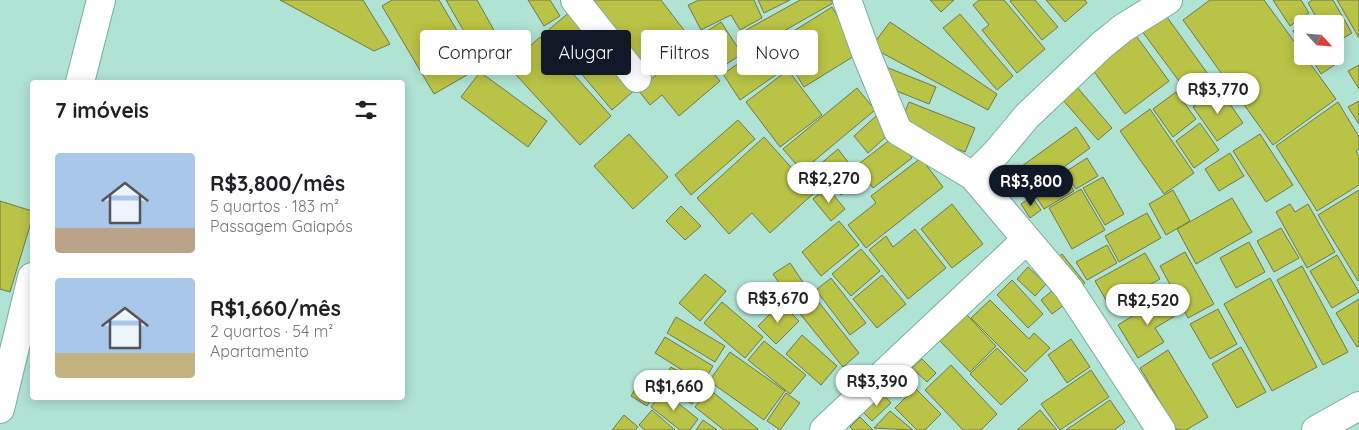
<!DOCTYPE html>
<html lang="pt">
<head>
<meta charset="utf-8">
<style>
  :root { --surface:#fff; --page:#f2f2f2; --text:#202124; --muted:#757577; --accent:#111827 }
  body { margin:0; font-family:Quicksand,sans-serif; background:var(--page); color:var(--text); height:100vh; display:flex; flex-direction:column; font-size:19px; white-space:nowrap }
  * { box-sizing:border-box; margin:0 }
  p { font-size:16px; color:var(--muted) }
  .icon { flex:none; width:28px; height:28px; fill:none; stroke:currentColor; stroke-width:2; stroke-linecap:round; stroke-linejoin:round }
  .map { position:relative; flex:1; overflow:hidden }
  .details { position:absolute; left:30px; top:80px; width:375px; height:320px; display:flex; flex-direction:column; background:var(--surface); border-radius:5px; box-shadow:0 2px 12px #0003 }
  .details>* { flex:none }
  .top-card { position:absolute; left:420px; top:30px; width:475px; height:45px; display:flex; gap:10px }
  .needle { width:32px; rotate:116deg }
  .tools { position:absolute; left:1294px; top:15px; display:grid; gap:10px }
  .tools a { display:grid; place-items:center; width:50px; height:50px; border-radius:5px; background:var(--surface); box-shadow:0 2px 12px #0003; font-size:25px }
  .price { position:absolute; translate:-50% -42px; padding:0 11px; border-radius:18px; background:#fff; color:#222; font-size:16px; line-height:32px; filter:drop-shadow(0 1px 2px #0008) }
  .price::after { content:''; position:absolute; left:50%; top:30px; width:15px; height:11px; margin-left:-8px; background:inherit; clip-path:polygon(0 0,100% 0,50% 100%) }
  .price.on { background:var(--accent); color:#fff }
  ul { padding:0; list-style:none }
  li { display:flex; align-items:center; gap:15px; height:125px; padding:0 25px }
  li span { display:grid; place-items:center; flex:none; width:140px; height:100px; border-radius:5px; color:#555 }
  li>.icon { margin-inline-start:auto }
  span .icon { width:60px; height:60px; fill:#fffc; stroke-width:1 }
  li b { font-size:21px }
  h2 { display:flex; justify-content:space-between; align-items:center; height:60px; padding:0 25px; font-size:21px }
  .pill { padding:0 18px; border-radius:5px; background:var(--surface); box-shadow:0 2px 12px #0003; font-size:18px; line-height:45px }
  .pill.on { background:var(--accent); color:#fff }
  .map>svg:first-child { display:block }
  .building { fill:#b9c345; stroke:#72774f }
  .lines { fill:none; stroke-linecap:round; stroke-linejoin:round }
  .street-casing { stroke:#7aac9d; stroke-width:30 }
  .secondary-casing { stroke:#7aac9d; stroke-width:30 }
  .street { stroke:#fff; stroke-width:28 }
  .secondary { stroke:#fff; stroke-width:28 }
</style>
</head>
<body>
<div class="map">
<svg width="1359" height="430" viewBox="0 0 1359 430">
  <rect width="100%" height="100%" fill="#afe3d3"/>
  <path class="building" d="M280 0H363L390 44 374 51Z
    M392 0H439L479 68 434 94 382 6Z
    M446 0H477L504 48 481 61Z
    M528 0H550L560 16 544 26Z
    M591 0H661L687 34 638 71Z
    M699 0H754L762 18 740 30 731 15 701 30 688 5Z
    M758 0H790L764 13Z
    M800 0H831L833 3 747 52 737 35Z
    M930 0H954L941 12Z
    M979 0H1004L1045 49 1017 73 982 30 989 25 973 5Z
    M1011 0H1035L1058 27 1042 40 1010 1Z
    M1046 0H1085L1087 3 1065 22Z
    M1210 0H1264L1336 99 1273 145 1183 20Z
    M1273 0H1301L1309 13 1290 26Z
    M1312 0H1333L1352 33 1335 43V24H1320L1308 3Z
    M1337 0H1359V38Z
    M832 7 859 53 804 87 776 42Z
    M572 10 637 88 612 110 546 32Z
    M1162 10 1215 84 1193 100 1139 27Z
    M960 14 1013 76 997 90 943 28Z
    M721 22 742 54 719 69 698 37Z
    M890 22 997 94 988 110 871 47Z
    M1302 24V45L1293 31Z
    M1131 29 1169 81 1125 114 1087 62Z
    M540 37 611 116 580 145 508 66Z
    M691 46 720 81 679 116 662 95 650 105 638 90Z
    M762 47 780 72 740 100 723 74Z
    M1335 55 1339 62 1321 74 1310 56Z
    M1359 65V89L1348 71Z
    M886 67 936 87 929 104 879 84Z
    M788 70 822 115 780 147 746 102Z
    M480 72 547 121 528 147 461 97Z
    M1076 86 1112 128 1098 140 1061 98Z
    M857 88 875 110 802 171 783 149Z
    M1219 88 1243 123 1217 141 1193 107Z
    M1176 92 1196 119 1173 137 1153 109Z
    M1359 101V124L1348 107Z
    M909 102 975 128 965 152 899 127Z
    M1338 102 1359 137V149L1356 151 1359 156V185L1317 211 1276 146Z
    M1150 109 1194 173 1164 194 1120 131Z
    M876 116 890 133 868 153 854 136Z
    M738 120 755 139 691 195 675 175Z
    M1200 123 1219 150 1194 168 1176 141Z
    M1076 127 1090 148 1036 187 1022 166Z
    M629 134 668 177 633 209 594 166Z
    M1260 134 1293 185 1266 202 1233 151Z
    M895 136 912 158 873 188 856 166Z
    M764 137 814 193 770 233 752 213 729 234 697 198Z
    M838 149 861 179 841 195 818 166Z
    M1230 153 1244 176 1219 191 1205 169Z
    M921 158 943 187 866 248 848 225 876 203 871 196Z
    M1087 158 1098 176 1076 189 1065 172Z
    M1063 173 1074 191 1044 209 1033 192Z
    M1103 177 1124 214 1105 225 1083 188Z
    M827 187 845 209 831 221 813 199Z
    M1081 189 1105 230 1072 249 1049 208Z
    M1173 190 1190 221 1166 235 1149 204Z
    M1359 190V280L1358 281 1318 215Z
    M1032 197 1041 210 1030 218 1021 204Z
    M1232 198 1252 232 1196 264 1177 229Z
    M0 201 32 211V219L10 292 0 289Z
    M952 204 983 244 952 268 921 229Z
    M1290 204 1295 212 1308 204 1335 252 1307 268 1276 212Z
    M681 206 701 226 685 240 666 221Z
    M1147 213 1161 238 1119 262 1105 236Z
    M839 221 859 245 821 276 802 252Z
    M1281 228 1299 258 1274 272 1257 241Z
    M915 229 946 268 908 299 869 250 886 236 893 247Z
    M1249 242 1265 272 1236 288 1220 258Z
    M1107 245 1117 263 1087 280 1076 262Z
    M861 249 880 271 851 296 832 274Z
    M1185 252 1214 304 1188 318 1160 266Z
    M1145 253 1160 279 1110 307 1095 281Z
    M1062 254 1085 283 1076 290 1053 260Z
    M1337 255 1359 292 1332 308 1310 271Z
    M790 263 807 288 790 299 773 274Z
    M1302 266 1348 352 1323 365 1277 280Z
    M1028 267 1046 284 1035 296 1017 279Z
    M705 274 726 291 700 321 679 303Z
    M882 275 906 304 877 328 853 299Z
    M831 278 866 323 850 335 816 290Z
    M1270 278 1317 367 1272 391 1224 304Z
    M1012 280 1043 314 1028 328 997 295Z
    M1053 290 1064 305 1052 314 1041 300Z
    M810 291 859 353 843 367 793 305Z
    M1168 294 1180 313 1155 328 1164 342 1138 358 1118 325Z
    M1359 299V346L1357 347 1336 313Z
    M990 300 1029 339 1034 333 1050 348 1025 372 971 318Z
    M722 302 763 337 745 358 704 323Z
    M781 303 799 321 776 344 758 326Z
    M1218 309 1237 344 1210 359 1190 324Z
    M967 315 996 346 970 372 940 341Z
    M676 317 725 346 715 362 667 333Z
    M802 335 837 366 821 385 786 354Z
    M665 337 713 366 703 383 655 353Z
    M1071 339 1090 367 1067 383 1048 355Z
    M764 341 806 375 790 394 748 360Z
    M1241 347 1266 392 1237 408 1212 364Z
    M997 348 1028 380 1001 405 970 374Z
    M1168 350 1208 417 1186 430H1177L1140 368Z
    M730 352 785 391 764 420 709 381Z
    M922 359 936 373 927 382 912 368Z
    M951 365 997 414 981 430H963L925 390Z
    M671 367 703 386 692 404 659 384Z
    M1091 370 1109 397 1060 430 1041 404Z
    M643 376 660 386 647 406 631 396Z
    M915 388 941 414 925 430H917L895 408Z
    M709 389 758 429 757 430H724L695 407Z
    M663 391 698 419 690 430H680L651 407Z
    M786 393 800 403 780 430 767 421Z
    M882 393 891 403 872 421 863 412Z
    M1110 400 1125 422 1114 430H1066Z
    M652 410 675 430H645L639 425Z
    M1040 410 1057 430H1017Z
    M890 411 913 430 874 428Z
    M624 415 638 427 635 430H612Z
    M860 417 873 430H853L850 427Z
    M703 420 717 430H696Z"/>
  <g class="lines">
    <g class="street-casing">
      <path id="street" d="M575 0 637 78
        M847 0 866 53 898 131 973 176 1068 288 1161 430
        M973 176 997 152 1027 116 1102 45 1123 28 1168 0
        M824 430 1026 240
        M1316 430 1359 406"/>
    </g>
    <g class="secondary-casing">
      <path id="secondary" d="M80 82 101 0
        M0 409 32 277"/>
    </g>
    <use href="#street" class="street"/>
    <use href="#secondary" class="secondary"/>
  </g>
</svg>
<div class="tools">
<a><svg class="needle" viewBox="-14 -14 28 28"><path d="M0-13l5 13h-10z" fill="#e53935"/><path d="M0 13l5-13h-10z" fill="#757577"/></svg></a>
</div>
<b class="price" style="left:1218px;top:115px">R$3,770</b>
<b class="price" style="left:829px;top:204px">R$2,270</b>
<b class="price on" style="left:1031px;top:207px">R$3,800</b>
<b class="price" style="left:778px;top:324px">R$3,670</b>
<b class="price" style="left:1148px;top:326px">R$2,520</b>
<b class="price" style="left:877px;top:407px">R$3,390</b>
<b class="price" style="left:674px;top:412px">R$1,660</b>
<div class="top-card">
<a class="pill">Comprar</a>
<a class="pill on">Alugar</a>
<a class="pill">Filtros</a>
<a class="pill">Novo</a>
</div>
<section class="details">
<h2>7 imóveis<svg class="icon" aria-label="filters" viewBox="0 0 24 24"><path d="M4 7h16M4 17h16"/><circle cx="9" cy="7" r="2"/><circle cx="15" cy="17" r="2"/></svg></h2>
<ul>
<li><span style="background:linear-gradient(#a9c7e8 75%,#b9a48a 0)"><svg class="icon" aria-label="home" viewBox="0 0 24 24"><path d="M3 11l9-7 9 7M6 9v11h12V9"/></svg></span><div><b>R$3,800/mês</b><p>5 quartos · 183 m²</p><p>Passagem Gaiapós</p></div></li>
<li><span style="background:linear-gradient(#a9c7e8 75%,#c2b280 0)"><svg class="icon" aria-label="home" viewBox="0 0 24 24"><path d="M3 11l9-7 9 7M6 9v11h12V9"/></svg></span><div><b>R$1,660/mês</b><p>2 quartos · 54 m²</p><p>Apartamento</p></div></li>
</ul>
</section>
</div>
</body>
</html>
